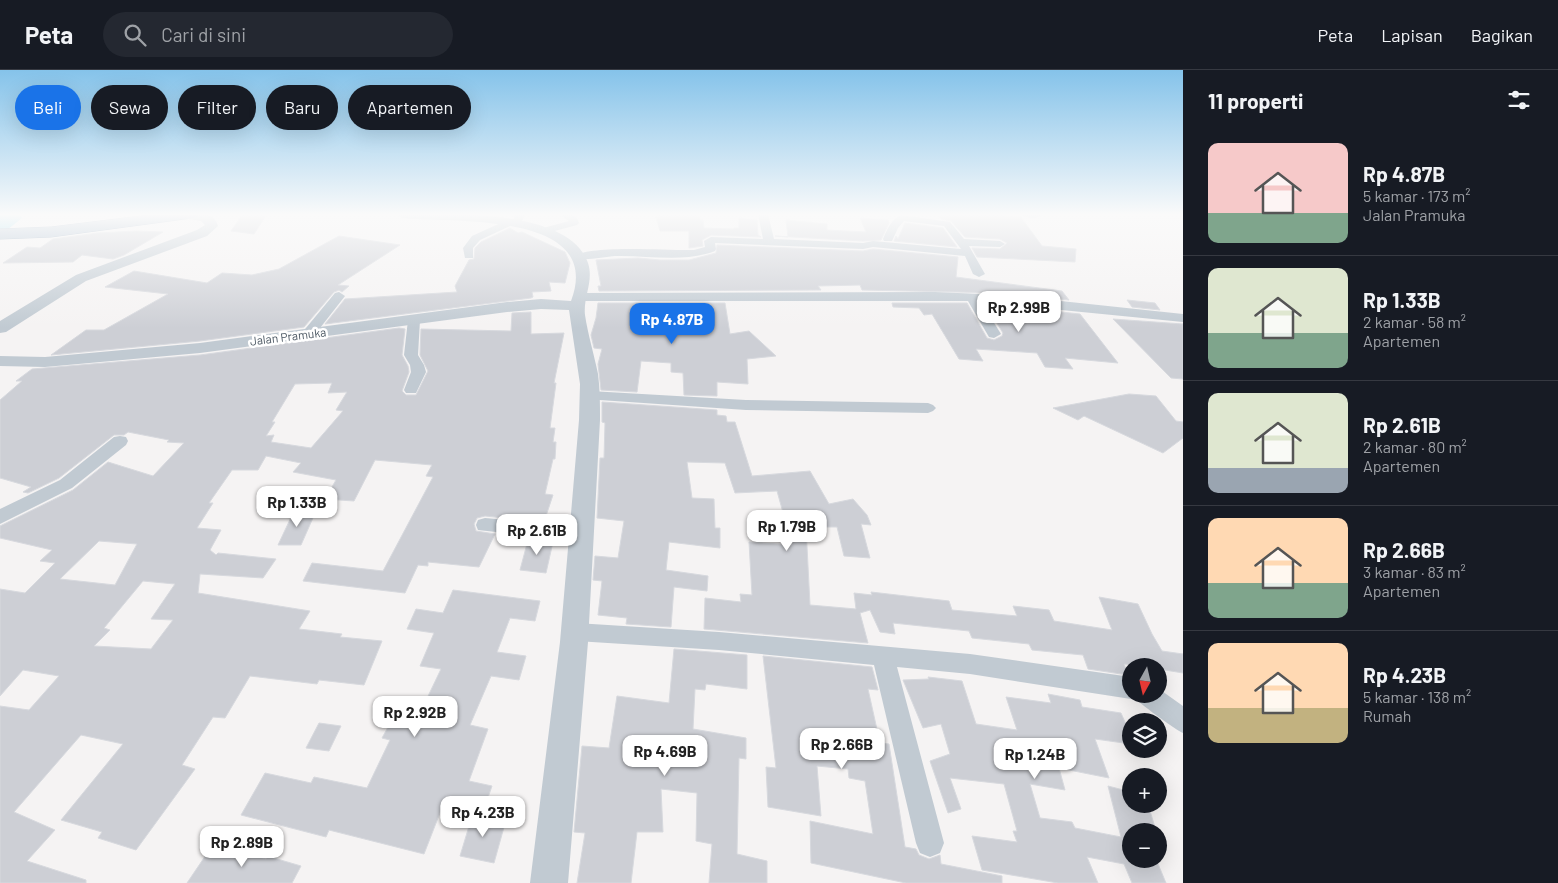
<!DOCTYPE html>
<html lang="id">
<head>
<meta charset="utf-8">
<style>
  :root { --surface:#171b24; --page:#242831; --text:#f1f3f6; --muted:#9ea1a6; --line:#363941; --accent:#1a73e8 }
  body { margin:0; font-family:Barlow,sans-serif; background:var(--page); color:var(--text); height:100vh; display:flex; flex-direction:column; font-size:19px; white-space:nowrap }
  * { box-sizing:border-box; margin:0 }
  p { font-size:16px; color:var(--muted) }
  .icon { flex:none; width:28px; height:28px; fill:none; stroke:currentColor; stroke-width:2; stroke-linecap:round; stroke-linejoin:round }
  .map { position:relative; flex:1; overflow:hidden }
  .drawer { display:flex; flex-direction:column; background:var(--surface); width:375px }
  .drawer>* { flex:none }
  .hud { position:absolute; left:15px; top:15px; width:475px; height:45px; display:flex; gap:10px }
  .needle { width:32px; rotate:188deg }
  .tools { position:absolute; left:1122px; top:588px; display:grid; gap:10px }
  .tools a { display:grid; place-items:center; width:45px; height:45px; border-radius:50%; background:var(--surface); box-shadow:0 5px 20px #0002; font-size:25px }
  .price { position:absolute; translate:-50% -42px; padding:0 11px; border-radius:10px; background:#fff; color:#222; font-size:16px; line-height:32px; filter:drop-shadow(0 1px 2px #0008) }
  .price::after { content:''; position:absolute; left:50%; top:30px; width:15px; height:11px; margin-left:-8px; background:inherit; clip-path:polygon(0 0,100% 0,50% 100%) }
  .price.on { background:var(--accent); color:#fff }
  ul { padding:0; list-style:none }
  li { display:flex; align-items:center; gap:15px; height:125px; padding:0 25px }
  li+li { border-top:1px solid var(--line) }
  li span { display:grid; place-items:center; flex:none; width:140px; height:100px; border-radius:10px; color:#555 }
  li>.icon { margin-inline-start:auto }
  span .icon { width:60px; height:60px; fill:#fffc; stroke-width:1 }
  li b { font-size:21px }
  h2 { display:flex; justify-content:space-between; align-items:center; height:60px; padding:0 25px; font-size:21px }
  .chip { padding:0 18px; border-radius:22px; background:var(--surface); box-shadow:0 5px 20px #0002; font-size:18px; line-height:45px }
  .chip.on { background:var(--accent); color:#fff }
  header { display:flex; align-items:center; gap:30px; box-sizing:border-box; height:70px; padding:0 25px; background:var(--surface); border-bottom:1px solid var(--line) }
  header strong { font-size:24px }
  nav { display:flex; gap:28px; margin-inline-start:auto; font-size:18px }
  .search { width:350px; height:45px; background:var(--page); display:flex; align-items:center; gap:12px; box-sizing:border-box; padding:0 18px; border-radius:28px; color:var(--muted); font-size:19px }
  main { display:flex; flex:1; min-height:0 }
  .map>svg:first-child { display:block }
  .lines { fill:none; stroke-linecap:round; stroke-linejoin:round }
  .river { fill:#90daee; fill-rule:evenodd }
  .building { fill:#cdcfd5; stroke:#d7d9de; fill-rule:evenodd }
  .trunk-casing { stroke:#7690ad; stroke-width:1 }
  .minor { fill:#c1cad2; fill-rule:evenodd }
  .tertiary { fill:#c1cad2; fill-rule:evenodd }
  .trunk { fill:#9fb4c9; fill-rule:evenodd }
  .labels { text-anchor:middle; stroke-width:5; stroke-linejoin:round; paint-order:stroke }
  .far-street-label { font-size:12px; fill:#4a5661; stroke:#fff }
</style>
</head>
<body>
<header>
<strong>Peta</strong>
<div class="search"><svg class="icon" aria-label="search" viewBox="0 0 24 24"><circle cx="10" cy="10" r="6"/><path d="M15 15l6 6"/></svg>Cari di sini</div>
<nav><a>Peta</a><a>Lapisan</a><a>Bagikan</a></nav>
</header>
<main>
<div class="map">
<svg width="1183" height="813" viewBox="0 0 1183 813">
  <rect width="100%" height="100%" fill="#f5f3f3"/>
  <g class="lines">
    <path class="river" d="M0 144H19L22 148 7 160 0 162Z"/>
  </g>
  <path class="building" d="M243 144H267L254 164 231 161Z
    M655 144H699L700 150H703L704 158 734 159V158H739V148L757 150 758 165 761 167 711 165 702 170 703 176 689 178V161H660Z
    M939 144H993L1020 146 1042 176 1076 179 1075 192 977 187 972 178 1000 179 1007 173 1000 169 965 167 951 151 941 149Z
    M860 148 888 150 889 153 881 170 863 171 775 166 788 167 786 150 827 154V160L866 162Z
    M905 153 943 158 957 177 894 171 896 166 898 169Z
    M510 158 518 163 522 162 565 182 570 193 565 213 549 212 551 221 532 222 533 227 531 228 325 254 345 229 457 222 455 216 469 190 474 189 475 178 481 172Z
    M136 161 163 162 124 185 113 189 82 185 73 192 3 193 27 177 40 178 53 169 98 163Z
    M339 166 400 175 338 215 349 216 342 222 339 220 334 222 304 257 200 271 51 285 86 260H104L168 224 105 217 134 201 207 213 222 203 252 205 279 199Z
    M717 175 863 181 873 179 958 187 956 207 1062 221 1069 230 1003 223 862 220 860 215 818 216 821 220 599 221 598 216H601L596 190 638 188 660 190H689L716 183Z
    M1127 230 1155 233 1160 240 1132 237Z
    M598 233H725L730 264 749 261 776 286 747 289 748 314 717 312V326L684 325 683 303 671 302V293L641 291 637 322 601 320 598 294 602 279 594 278 591 265 596 248Z
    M892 233H967L987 268 994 270 1002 266 1003 263 985 234 1080 244 1118 293 1065 288 1073 299 1045 297 1037 283 976 279 983 291 959 289 932 244 924 245 919 238 893 237Z
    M531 242V264L564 263 554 313H556L550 358H555L553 372H556L555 389H553L545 424 553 425 544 452 485 446 477 448 474 454 476 461 495 464 479 497 428 492V496L418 495 405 523 303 511 312 493 383 501 433 407 426 406 432 395 375 390 354 431 325 429 336 410 293 402 301 393 266 386 258 400H232L209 433H213L197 458 221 460 210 480 216 485 218 483 276 489 263 508 200 504 198 523 310 541 299 559 342 564 340 567 382 571 364 615 319 610 317 614 250 606 225 648 213 647 182 695 195 699 136 780 98 768 102 762 61 750 123 674 81 665 14 742 55 760 27 791 86 810V813H0V636L29 640 59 606 23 600 0 626V519L25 523 55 493 40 491 52 480 0 468V456L73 420 108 392 153 406 184 373 167 372 169 370 128 362 124 365H114L59 408 28 423 23 422 31 417 0 408V330L22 311H16L32 299 200 285 399 258 405 259 402 285 408 296 409 302 402 321 406 325H416L428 301 420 285 421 259 511 261 512 243ZM332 313 328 323 347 322 336 340 343 341 311 378 271 372 274 365 266 366 275 352H272L295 314ZM99 471 137 474 115 515 60 509ZM143 511 175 514 151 549 173 550 151 579 94 576 110 560 104 558Z
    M1113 249 1183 254V309L1171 308Z
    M1129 324 1156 326 1176 351 1183 352V368L1163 383 1084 346 1078 350 1053 338Z
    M602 332 717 340V345L726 346 727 352H735L752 406 810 401 829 434 853 429 867 445 871 455 861 454 870 488 844 486 837 457H806L810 535 856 539 854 523 872 525 871 522 949 531 952 540 1017 546 1013 536 1049 540 1054 551 1112 560 1099 527 1138 534 1152 564 1162 581 1183 584V603L1159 599V596L1124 594 1128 605 1088 599 1083 585 1032 580 1029 574 972 568 969 561 893 553 895 564 880 562 870 540 860 543 868 573 704 559 705 528 741 532 740 524 752 525 749 472 792 475 777 421 735 423 725 393 687 392 692 428 714 429 715 458H720V478L669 472 666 500 708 506 707 521 674 517 671 557 626 554 627 548 598 545 602 511 593 510 595 486 618 488 624 451 597 448 600 388H604L605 353 602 352Z
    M294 441H316L301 475H278Z
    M528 470 553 472 546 503 520 500Z
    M453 520 540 531 535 551 510 548 497 582 526 586 519 610 491 606 470 655 488 659 469 711 492 716 484 739 445 730 424 784 329 760 326 767 241 745 265 703 311 713 314 707 367 718 390 670 382 668 398 639 419 645 441 599 420 596 434 563 407 559 416 539 443 543Z
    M674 579 747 585V619L706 614 705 620 695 619 693 659 746 668V689L739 688 737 784 767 791V813H709L712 774 696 771 697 723 661 719 663 762H637L631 813H577L585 763 574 762 582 676 609 678 617 626 669 633Z
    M763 586 872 597 878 620 868 619 880 673 889 674 905 777 916 779 919 785 929 789 940 785 941 794 1002 806V813H906L811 793 810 751 873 764 865 711 849 708 848 699 817 696 821 746 768 737 766 697 776 698Z
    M928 607 962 611 976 654 1017 660 1006 627 1051 633 1048 624 1080 630 1082 637 1121 643 1131 666V674L1095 669 1109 708 1059 698 1065 720 1030 714 1040 748 1072 752 1075 758 1121 767 1108 716 1131 722V734H1148L1156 761H1131V789H1156L1166 813H1132L1124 794 1087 787 1098 813H1058L982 800 972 766 1017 772 1013 761H1017L1004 714 950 708 961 739 948 743 930 691 950 684 941 654 923 658 903 610 929 609Z
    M319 653 341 656 329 681 306 678Z
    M473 743 506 750 494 793 460 786Z
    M214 773 266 789 267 786 301 796 292 813H187Z"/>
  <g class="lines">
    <g class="trunk-casing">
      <path id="trunk" d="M157 144H199L197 147 192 148 51 167 0 169V159L51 157Z"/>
    </g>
    <path class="minor" d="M516 144H526L519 156 512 155 480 170 473 178V188H465L463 178 472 166 505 151 512 152Z
      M559 144H571L577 148 579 153 577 155 547 163 543 162V158L569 151Z
      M758 144H768L774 169 863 173 873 171 961 179 944 156 904 151 898 158 892 171H884L883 169C887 160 891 149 901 145L950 152 964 169 1000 171 1005 174 1000 177 969 176 985 204 979 207 973 204 965 186 873 177 863 179 715 173 716 179 715 181C684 193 647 185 615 186 605 187 579 192 574 187 587 174 672 181 694 180L705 177 704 171 711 167 763 169Z
      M1021 144H1044C1039 149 1026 149 1021 144Z
      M339 222 345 226 313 267H303L301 264 335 223Z
      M935 222 1003 225 1183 244V252L981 232 1001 264 994 268 989 267 968 231H580L574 227 580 223Z
      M414 246 420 250 418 285 424 295 426 302 416 323H406L404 320 411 302 410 295 404 285 408 250Z
      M590 321 746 330 928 333 933 335 936 338 933 341 928 343 746 340 585 329 582 326 585 323Z
      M120 366 126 367 128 371 126 375 72 418 0 454V439L60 410 114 367Z
      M485 448 582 457 589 459 592 464 589 469 582 471 478 460 476 455 478 450Z
      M576 553 719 562 970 584 1131 607V624H1159V619L1183 636V663C1177 661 1136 631 1134 627L1131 629 970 604 897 597 944 773 940 783 930 787 920 783 916 773 874 595 719 580 576 571 568 568 565 562 568 556Z"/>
    <path class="tertiary" d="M182 144C194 144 214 140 218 156L207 166 86 211 6 262 0 263V251L76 205 197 160 205 155 201 151 183 148Z
      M396 144C444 144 569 137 588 193 594 211 583 227 585 245 588 265 594 284 598 304 600 319 600 334 600 350L588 572 568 813H530L560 572 579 350 580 314 569 240 541 239 507 242 200 283 45 297 0 296V286L45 287 200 273 507 232 541 229 571 231C605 141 453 153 402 148Z"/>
    <use href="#trunk" class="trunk"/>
  </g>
  <linearGradient id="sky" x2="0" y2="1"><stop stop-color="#85c3ea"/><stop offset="0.56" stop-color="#fafafa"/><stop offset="1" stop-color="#fafafa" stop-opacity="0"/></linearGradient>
  <rect width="1183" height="258" fill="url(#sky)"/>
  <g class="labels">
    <g class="far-street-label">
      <text transform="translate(288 267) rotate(-7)" y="4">Jalan Pramuka</text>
    </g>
  </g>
</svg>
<div class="tools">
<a><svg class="needle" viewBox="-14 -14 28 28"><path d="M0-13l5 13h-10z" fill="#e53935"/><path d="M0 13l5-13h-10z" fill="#9ea1a6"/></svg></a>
<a><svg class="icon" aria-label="layers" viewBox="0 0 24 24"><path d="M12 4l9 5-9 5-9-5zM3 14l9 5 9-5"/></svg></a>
<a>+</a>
<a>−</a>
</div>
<b class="price" style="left:1019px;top:263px">Rp 2.99B</b>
<b class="price on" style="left:672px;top:275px">Rp 4.87B</b>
<b class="price" style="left:297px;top:458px">Rp 1.33B</b>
<b class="price" style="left:787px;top:482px">Rp 1.79B</b>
<b class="price" style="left:537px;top:486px">Rp 2.61B</b>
<b class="price" style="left:415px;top:668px">Rp 2.92B</b>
<b class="price" style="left:842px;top:700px">Rp 2.66B</b>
<b class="price" style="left:665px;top:707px">Rp 4.69B</b>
<b class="price" style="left:1035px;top:710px">Rp 1.24B</b>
<b class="price" style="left:483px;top:768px">Rp 4.23B</b>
<b class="price" style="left:242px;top:798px">Rp 2.89B</b>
<div class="hud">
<a class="chip on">Beli</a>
<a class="chip">Sewa</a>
<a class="chip">Filter</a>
<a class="chip">Baru</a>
<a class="chip">Apartemen</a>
</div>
</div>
<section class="drawer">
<h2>11 properti<svg class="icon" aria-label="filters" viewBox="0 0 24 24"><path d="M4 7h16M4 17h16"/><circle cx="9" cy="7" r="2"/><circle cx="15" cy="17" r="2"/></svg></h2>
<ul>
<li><span style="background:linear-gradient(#f6c9c9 70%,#7fa58c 0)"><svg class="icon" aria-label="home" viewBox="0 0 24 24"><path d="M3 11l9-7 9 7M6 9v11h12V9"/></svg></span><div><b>Rp 4.87B</b><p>5 kamar · 173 m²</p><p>Jalan Pramuka</p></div></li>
<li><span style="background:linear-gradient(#dfe7d0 65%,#7fa58c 0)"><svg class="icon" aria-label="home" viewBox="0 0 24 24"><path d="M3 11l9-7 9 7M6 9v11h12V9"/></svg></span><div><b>Rp 1.33B</b><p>2 kamar · 58 m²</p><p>Apartemen</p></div></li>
<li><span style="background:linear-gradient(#dfe7d0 75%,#9aa5b1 0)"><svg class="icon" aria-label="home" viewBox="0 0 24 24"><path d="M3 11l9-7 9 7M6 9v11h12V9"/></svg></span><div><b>Rp 2.61B</b><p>2 kamar · 80 m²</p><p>Apartemen</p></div></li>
<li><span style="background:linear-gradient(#ffd9b3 65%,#7fa58c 0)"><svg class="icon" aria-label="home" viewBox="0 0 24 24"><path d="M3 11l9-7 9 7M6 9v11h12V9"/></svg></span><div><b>Rp 2.66B</b><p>3 kamar · 83 m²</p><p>Apartemen</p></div></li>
<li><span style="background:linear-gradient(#ffd9b3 65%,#c2b280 0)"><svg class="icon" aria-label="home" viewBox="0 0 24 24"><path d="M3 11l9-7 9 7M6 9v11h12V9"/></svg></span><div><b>Rp 4.23B</b><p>5 kamar · 138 m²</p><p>Rumah</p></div></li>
</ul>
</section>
</main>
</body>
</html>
